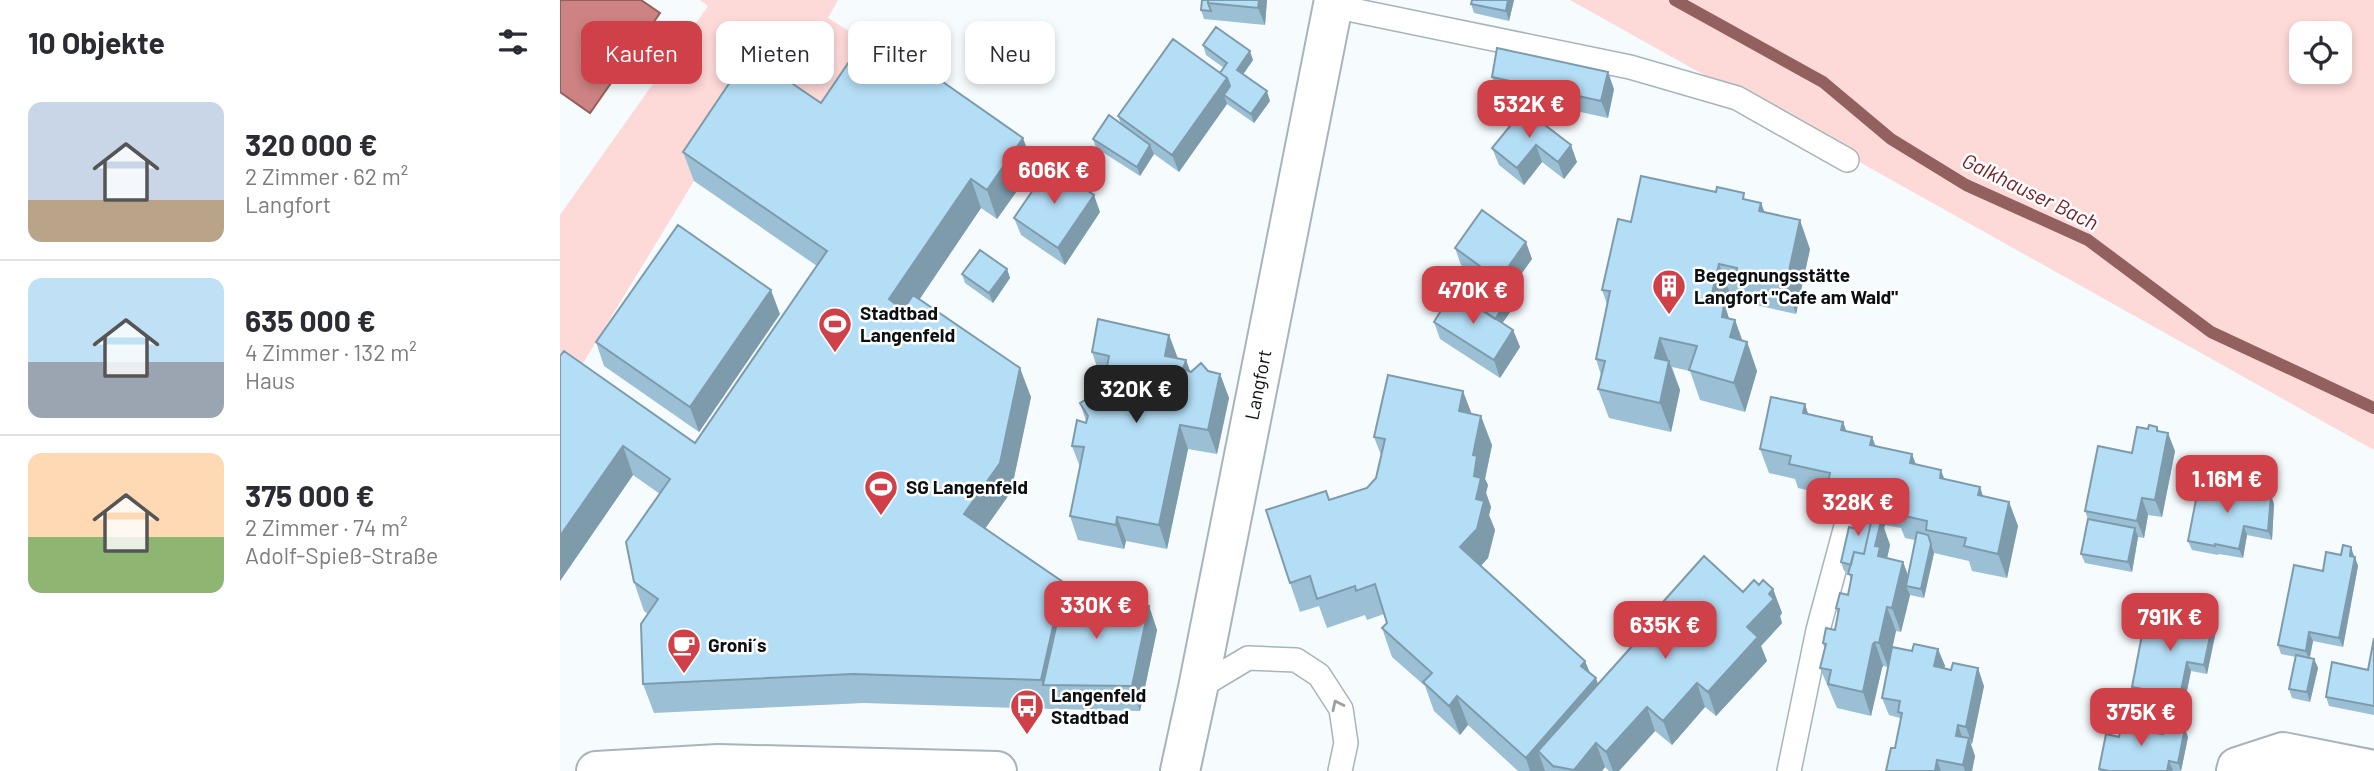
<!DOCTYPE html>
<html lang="de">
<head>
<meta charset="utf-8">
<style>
  :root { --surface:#fff; --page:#f2f2f3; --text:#2b2b33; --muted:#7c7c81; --line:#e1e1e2; --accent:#d04048 }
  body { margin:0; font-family:Barlow,sans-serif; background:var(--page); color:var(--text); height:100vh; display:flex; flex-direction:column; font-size:26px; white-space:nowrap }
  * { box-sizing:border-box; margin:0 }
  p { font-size:23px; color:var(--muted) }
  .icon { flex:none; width:38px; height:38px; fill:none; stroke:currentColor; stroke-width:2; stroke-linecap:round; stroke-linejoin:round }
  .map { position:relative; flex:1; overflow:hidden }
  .drawer { display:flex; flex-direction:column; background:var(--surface); width:560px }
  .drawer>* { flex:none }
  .hud { position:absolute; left:21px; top:21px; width:665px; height:63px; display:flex; gap:14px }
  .buttons { position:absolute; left:1729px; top:21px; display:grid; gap:14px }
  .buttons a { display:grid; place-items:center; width:63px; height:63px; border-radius:14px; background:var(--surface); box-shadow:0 4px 10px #0003; font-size:35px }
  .price { position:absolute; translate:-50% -60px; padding:0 16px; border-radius:14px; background:var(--accent); color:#fff; font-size:23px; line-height:46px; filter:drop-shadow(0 2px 4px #0008) }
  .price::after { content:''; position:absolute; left:50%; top:42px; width:21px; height:16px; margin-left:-10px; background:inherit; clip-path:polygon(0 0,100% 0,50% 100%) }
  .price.selected { background:#222; color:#fff }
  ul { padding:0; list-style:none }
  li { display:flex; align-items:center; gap:21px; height:175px; padding:0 28px }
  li+li { border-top:2px solid var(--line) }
  li span { display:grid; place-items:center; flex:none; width:196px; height:140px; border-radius:14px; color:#555 }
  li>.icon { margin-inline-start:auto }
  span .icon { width:84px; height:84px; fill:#fffc; stroke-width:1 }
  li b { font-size:30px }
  h2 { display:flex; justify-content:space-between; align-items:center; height:84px; padding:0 28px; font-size:30px }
  .chip { padding:0 24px; border-radius:14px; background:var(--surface); box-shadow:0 4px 10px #0003; font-size:24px; line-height:63px }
  .chip.selected { background:var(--accent); color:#fff }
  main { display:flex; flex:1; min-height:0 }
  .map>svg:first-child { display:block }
  .green { fill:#fdd9d7; fill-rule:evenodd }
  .water { fill:#cd8381; stroke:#936060; stroke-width:2 }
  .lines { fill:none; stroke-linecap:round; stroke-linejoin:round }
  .stream { stroke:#936060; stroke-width:12 }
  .service-casing { stroke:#a8b4bb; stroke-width:26 }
  .minor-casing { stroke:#a8b4bb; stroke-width:42 }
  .service { stroke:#fff; stroke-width:23 }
  .minor { stroke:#fff; stroke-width:38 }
  .wall { fill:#9bbfd4; fill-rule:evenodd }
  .shaded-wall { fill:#7e9bac }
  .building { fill:#b4def6; stroke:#7e9bac; stroke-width:2 }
  .oneway { stroke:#9e9fa0 }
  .labels { text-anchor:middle; stroke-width:5; stroke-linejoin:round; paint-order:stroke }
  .poi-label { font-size:19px; font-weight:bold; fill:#0c1012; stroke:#fff; text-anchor:start }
  .street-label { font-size:19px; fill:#0c1012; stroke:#fff }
  .water-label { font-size:21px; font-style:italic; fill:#751d23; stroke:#fff }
</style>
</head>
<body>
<main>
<section class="drawer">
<h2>10 Objekte<svg class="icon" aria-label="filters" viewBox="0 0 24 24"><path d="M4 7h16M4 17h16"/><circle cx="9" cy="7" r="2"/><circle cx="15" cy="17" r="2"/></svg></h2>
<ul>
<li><span style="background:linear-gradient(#c9d6e8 70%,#b9a48a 0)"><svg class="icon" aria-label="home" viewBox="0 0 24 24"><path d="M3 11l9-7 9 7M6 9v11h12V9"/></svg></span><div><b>320 000 €</b><p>2 Zimmer · 62 m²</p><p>Langfort</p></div></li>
<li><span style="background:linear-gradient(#bfe0f5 60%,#9aa5b1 0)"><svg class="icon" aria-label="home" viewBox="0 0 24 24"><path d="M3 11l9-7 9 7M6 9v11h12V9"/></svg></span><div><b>635 000 €</b><p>4 Zimmer · 132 m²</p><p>Haus</p></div></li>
<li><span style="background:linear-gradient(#ffd9b3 60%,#8fb573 0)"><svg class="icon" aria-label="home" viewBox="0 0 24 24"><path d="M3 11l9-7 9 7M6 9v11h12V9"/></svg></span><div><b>375 000 €</b><p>2 Zimmer · 74 m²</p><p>Adolf-Spieß-Straße</p></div></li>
</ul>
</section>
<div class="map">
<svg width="1814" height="771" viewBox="0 0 1814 771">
  <rect width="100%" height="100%" fill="#f6fbfe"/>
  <path class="green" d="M140 0H278L268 18 325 53 271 132 199 84 134 181 0 401V215L148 6Z
    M1010 0H1814V450ZM1741 33H1780V72H1741Z"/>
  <path class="water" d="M0 0H81L100 13 30 113 0 92Z"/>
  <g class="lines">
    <path class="stream" d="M1115 0 1263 82 1331 139 1406 185 1528 240 1651 332 1814 408"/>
    <g class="service-casing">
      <path id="service" d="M773 6 1070 67 1177 98 1287 160
        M638 688 688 658 736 660 759 675 781 709 786 743 780 771
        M1229 771 1258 630 1286 526"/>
    </g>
    <g class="minor-casing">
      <g id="minor">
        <path d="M36 771 158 764 437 771"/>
        <path id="s1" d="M620 771 638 688 774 0"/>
        <path d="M1676 771 1677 767 1723 752 1814 770"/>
      </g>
    </g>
    <use href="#service" class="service"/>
    <use href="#minor" class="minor"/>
  </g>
  <path class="wall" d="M642 0H707L705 25 644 19 641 10Z
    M954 0 949 21 914 13 911 4Z
    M643 45 693 60 683 74 710 101 694 123 667 104 619 172 594 154 580 176 536 148 533 139 561 124 558 116 660 73 664 68 646 55Z
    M932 77 1054 89 1048 118 938 94Z
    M964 109 1017 162 1004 179 982 162 964 185 939 165 932 148Z
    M123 152 474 167 437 219 421 208 359 300 471 397 451 492 425 528 505 587 589 606 597 630 580 711 492 709 304 703 94 713 83 684 88 614 84 611 74 582 100 494 73 475 0 581V356L135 443 257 266 134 181Z
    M1186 200 1201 203 1204 212 1250 249 1236 314 1187 303 1184 296 1170 293 1166 309 1169 319 1175 320 1182 340 1187 342 1197 371 1185 412 1140 400 1130 371 1112 367 1120 390 1111 432 1049 418 1038 389 1041 375 1036 359 1047 304 1042 290 1071 222Z
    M540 212 505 265 461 235 454 218Z
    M895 248 972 259 948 292 952 295 956 304 942 323 953 330 960 347 940 378 880 339 874 322 911 303 925 283 901 265Z
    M447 269 450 278 433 303 405 283 402 274Z
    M220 314 139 432 44 366 36 342Z
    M609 335 618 359 626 360 630 371H648L660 374 669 398 657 454 628 449 607 549 566 541 564 549 518 540 510 516 520 467 512 446 526 421 520 403 543 388 545 377 540 376 532 352Z
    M1245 404 1248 414 1283 422 1286 432 1312 437 1316 447 1356 464 1385 479 1420 487 1423 497 1449 502 1458 526 1447 578 1412 571 1409 561 1374 553 1364 598 1350 595 1341 632 1336 631 1328 667 1323 666 1322 668 1311 716 1277 708 1260 668 1265 650 1263 643 1275 630 1278 615 1276 608 1288 595 1291 581 1289 573 1284 571 1281 562 1300 530 1303 511 1276 506 1273 496 1238 488 1235 479 1209 473 1200 449ZM1325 525 1341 528 1345 538 1355 540 1348 576 1343 562 1327 558 1330 545 1324 528Z
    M911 414 932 445 925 479 928 485 926 493 931 507 929 515 935 530 928 558 921 566 1025 661 1030 673 1038 684 1080 636 1078 630 1199 585 1213 589 1222 613 1220 616 1222 623 1201 646 1207 661 1156 716 1145 707 1112 745 1095 731 1059 771H1049L1045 767 1042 771H958L908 725 900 735 874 711 865 686 832 657 822 628 827 623 824 614 807 620 805 615 767 628 759 606 740 612 730 583 769 500 807 488 816 478 821 455 814 437Z
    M1597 427 1599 432 1615 451 1602 517 1588 515 1584 538 1578 537 1572 572 1525 563 1521 554 1528 519 1525 511 1572 453 1588 429Z
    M1711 495 1714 504 1712 540 1687 535 1683 558 1659 554 1658 555 1632 550 1628 541Z
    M1781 555 1794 556 1798 566 1783 647 1753 641 1750 658 1754 659 1758 668 1750 702 1732 698 1729 689 1736 657 1721 654 1718 645 1763 571Z
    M1613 624 1656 631 1647 674 1631 671 1624 705 1576 696 1572 687Z
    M1814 638V715L1769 706 1766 697 1808 670Z
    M1378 649 1385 666 1384 668 1424 686 1412 744 1410 743 1415 756 1412 771H1326L1335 748 1341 719 1340 718 1329 715 1322 698 1352 651Z
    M1587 720 1590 730 1589 732 1628 737 1621 771H1539V769L1559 737Z"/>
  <path class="shaded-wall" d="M699 0H707L705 25 698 8Z
    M948 0H954L949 21 946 11Z
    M690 51 693 60 680 79 677 70Z
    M1048 72 1054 89 1048 118 1041 101Z
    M667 78 674 95H664L667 104 619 172 612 155Z
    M707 91 710 101 694 123 691 114Z
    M463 138 474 167 437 219 427 190Z
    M590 145 594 154 580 176 577 167Z
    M976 145 982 162 964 185 957 168Z
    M1011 145 1017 162 1004 179 998 162Z
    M411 179 421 208 340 328 329 299Z
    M534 195 540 212 505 265 498 248Z
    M1201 203 1212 232 1199 211Z
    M1240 220 1250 249 1236 314 1226 285Z
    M966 242 972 259 945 297 939 280Z
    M1159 264 1170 293 1166 309 1172 328 1175 320 1185 348 1187 342 1197 371 1185 412 1174 383 1150 302Z
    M447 269 450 278 433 303 429 293Z
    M211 290 220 314 139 432 130 407Z
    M952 295 956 304 936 332 932 323Z
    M953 330 960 347 940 378 934 360Z
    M609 335 618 359 605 356Z
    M1100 338 1120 390 1111 432 1100 403 1095 358Z
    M626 360 635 385 623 369Z
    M460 368 471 397 451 492 415 543 404 514Z
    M660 374 669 398 657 454 648 430Z
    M903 391 914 420 899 411Z
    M1245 404 1253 429 1243 413Z
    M921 416 932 445 925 479 928 485 926 493 931 507 929 515 935 530 928 558 911 576 900 547 916 499 914 476 913 455Z
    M1283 422 1292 446 1281 430Z
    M620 425 628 449 607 549 599 525Z
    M1608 433 1615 451 1602 517 1595 500Z
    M1312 437 1321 461 1310 445Z
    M63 446 73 475 0 581V536Z
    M1352 454 1361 478 1350 463Z
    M1381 470 1390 494 1380 478Z
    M1420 487 1428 511 1418 495Z
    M1711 495 1714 504 1712 540 1708 531Z
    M1582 498 1588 515 1584 538 1577 521Z
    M1449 502 1458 526 1447 578 1438 554Z
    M1321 516 1325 525 1324 528 1330 545 1326 563 1309 569Z
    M557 517 566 541 564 549 556 525Z
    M1684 526 1687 535 1683 558 1679 549Z
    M1575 528 1578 537 1572 572 1568 562Z
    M1371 544 1374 553 1364 598 1361 589Z
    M1791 547 1794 556 1793 565 1790 556Z
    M1795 557 1798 566 1783 647 1779 638Z
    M1343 562 1352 586H1346L1350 595 1341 632 1332 608Z
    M503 582 513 611 483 685 481 680Z
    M1213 589 1222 613 1220 616 1222 623 1201 646 1207 661 1156 716 1148 692 1187 627Z
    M589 606 597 630 580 711 572 686Z
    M1327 607 1336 631 1328 667 1319 643Z
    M1653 622 1656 631 1647 674 1644 665Z
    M1749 632 1753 641 1749 660 1746 651Z
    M1315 642 1323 666 1322 668 1311 716 1303 692 1313 644Z
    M1378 649 1385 666 1381 684 1374 666Z
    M1754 659 1758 668 1750 702 1747 692Z
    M1025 661 1033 681 1036 678 1046 707 994 768 978 751 985 771H970L966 758 1021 666Z
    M1627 662 1631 671 1624 705 1620 696Z
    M1418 668 1424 686 1412 744 1406 727Z
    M1137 683 1145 707 1112 745 1103 721Z
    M897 696 908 725 900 735 889 706Z
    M1087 707 1095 731 1059 771H1053L1046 752Z
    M1587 720 1590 730 1588 740 1584 731Z
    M1398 725 1404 742 1396 736Z
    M1625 728 1628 737 1621 771 1618 763Z
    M1409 738 1415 756 1412 771H1405L1403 765Z
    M1036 743 1045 767 1042 771H1014Z
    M1377 760 1381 771H1375Z
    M1609 761 1613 770 1612 771H1607Z"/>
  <path class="building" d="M642 0H648V3L651 11 641 10Z
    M648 0H699L698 8 648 3Z
    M912 0H948L946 11 911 4Z
    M656 27 690 51 677 70 707 91 691 114 664 95 670 86 667 78 660 73 667 63 643 45Z
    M310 31 463 138 427 190 411 179 329 299 343 310 353 295 460 368 440 463 404 514 503 582 481 680 293 674 83 684 81 624 98 599 74 582 66 542 110 479 63 446 0 536V356L4 351 135 443 267 251 123 152 189 54 261 103Z
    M613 39 667 78 612 155 558 116Z
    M937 48 1048 72 1041 101 932 77Z
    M964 109 1011 145 998 162 976 145 957 168 932 148Z
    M549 115 590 145 577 167 533 139Z
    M490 165 534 195 498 248 454 218Z
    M1081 176 1156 192 1157 187 1184 193 1183 199 1201 203 1199 211 1240 220 1226 285 1176 274 1177 268 1159 264 1150 302 1164 305 1162 317 1175 320 1170 337 1187 342 1174 383 1129 370 1137 346 1100 338 1095 358 1109 361 1100 403 1038 389 1045 361 1036 359 1050 291 1042 290 1058 219 1071 222Z
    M922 210 966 242 939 280 895 248Z
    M118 225 211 290 130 407 36 342Z
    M420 250 447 269 429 293 402 274Z
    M929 278 952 295 935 319 911 303Z
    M893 291 953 330 934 360 874 322Z
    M538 319 609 335 605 356 626 360 623 369 631 372 641 363 648 371 660 374 648 430 620 425 599 525 557 517 556 525 510 516 524 447 512 446 517 420 526 423 528 416 520 403 530 397 533 386 543 388 549 356 532 352Z
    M828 375 903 391 899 411 921 416 913 455 917 456 914 476 921 478 916 499 924 501 917 529 900 547 1025 661 1021 666 1036 678 966 758 897 696 889 706 863 682 872 673 822 628 827 623 815 584 796 591 795 586 757 599 750 576 730 583 706 510 766 491 769 500 807 488 816 478 825 439 814 437Z
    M1211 397 1245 404 1243 413 1283 422 1281 430 1312 437 1310 445 1352 454 1350 463 1381 470 1380 478 1420 487 1418 495 1449 502 1438 554 1404 546 1406 538 1366 530 1367 521 1336 514 1338 506 1298 497 1300 488 1268 482 1270 473 1229 464 1231 456 1200 449Z
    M1589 425 1597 427V431L1608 433 1595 500 1582 498 1577 521 1525 511 1538 446 1572 453 1577 427 1588 429Z
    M1639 484 1711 495 1708 531 1684 526 1679 549 1655 544V546L1628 541Z
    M1303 512 1321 516 1320 521 1312 518 1304 554 1294 552 1291 565 1281 562 1289 527 1300 530Z
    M1312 518 1321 521 1315 546 1320 547 1318 556 1343 562 1332 608 1327 607 1319 643 1315 642 1313 644 1303 692 1268 684 1271 670 1260 668 1266 644 1263 643 1266 628 1275 630 1279 609 1276 608 1280 593 1288 595 1292 575 1288 574 1294 552 1304 554Z
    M1528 519 1575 528 1568 562 1521 554Z
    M1357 532 1368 535 1371 544 1361 589 1346 586Z
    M1783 545 1791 547 1790 556 1795 557 1779 638 1749 632 1746 651 1718 645 1734 565 1763 571 1766 552 1781 555Z
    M1144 556 1183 592 1194 580 1199 585 1203 580 1213 589 1209 594 1214 599 1187 627 1198 637 1148 692 1137 683 1103 721 1087 707 1046 752 1036 743 1014 770 993 766 978 751 1083 634 1078 630Z
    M505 587 589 606 572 686 483 685Z
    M1615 616 1653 622 1644 665 1627 662 1620 696 1572 687 1585 619 1613 624Z
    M1814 638V706L1766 697 1772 662 1808 670Z
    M1354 644 1378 649 1374 666 1391 670 1393 663 1418 668 1406 727 1398 725 1396 736 1409 738 1403 765 1377 760 1375 771H1326L1331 748H1335L1342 713 1338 712 1340 701 1322 698 1332 647 1352 651Z
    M1736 655 1754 659 1747 692 1729 689Z
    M1563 716 1587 720 1584 731 1603 734 1605 724 1625 728 1618 763 1609 761 1607 771H1549L1539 769 1546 734 1559 737Z"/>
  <defs><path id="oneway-chevron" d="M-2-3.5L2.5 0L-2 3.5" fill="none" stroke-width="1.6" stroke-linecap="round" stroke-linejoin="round" transform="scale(1.75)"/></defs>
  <use class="oneway" href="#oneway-chevron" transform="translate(777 705) rotate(-116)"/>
  <defs>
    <g id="building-pin" transform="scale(1.75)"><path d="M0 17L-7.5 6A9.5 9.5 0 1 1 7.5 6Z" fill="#d04048" stroke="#fff"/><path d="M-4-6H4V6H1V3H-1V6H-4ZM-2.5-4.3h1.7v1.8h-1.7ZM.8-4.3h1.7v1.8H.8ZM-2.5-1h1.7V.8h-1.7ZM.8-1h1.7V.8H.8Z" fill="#fff"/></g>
    <g id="stadium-pin" transform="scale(1.75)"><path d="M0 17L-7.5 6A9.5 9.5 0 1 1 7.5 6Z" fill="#d04048" stroke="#fff"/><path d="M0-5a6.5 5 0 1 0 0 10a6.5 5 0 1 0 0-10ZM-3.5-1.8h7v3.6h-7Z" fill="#fff"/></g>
    <g id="cafe-pin" transform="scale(1.75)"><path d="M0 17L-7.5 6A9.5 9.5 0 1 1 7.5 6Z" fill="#d04048" stroke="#fff"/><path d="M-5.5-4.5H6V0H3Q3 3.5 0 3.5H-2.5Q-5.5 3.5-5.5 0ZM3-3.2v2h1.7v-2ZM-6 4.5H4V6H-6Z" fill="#fff"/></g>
    <g id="bus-pin" transform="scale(1.75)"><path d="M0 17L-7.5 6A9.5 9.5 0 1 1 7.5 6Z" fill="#d04048" stroke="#fff"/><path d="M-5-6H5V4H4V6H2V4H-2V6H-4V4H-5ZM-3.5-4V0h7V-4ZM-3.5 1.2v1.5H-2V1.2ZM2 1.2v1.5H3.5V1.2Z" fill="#fff"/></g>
  </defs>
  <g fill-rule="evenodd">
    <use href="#building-pin" x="1109" y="286"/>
    <use href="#stadium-pin" x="275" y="324"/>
    <use href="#stadium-pin" x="321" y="487"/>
    <use href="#cafe-pin" x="124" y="645"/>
    <use href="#bus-pin" x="467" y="706"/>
  </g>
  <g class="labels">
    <g class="poi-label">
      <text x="1134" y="282">Begegnungsstätte<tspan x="1134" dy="22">Langfort "Cafe am Wald"</tspan></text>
      <text x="300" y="320">Stadtbad<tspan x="300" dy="22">Langenfeld</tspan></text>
      <text x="346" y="494">SG Langenfeld</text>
      <text x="148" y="652">Groni´s</text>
      <text x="491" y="702">Langenfeld<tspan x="491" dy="22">Stadtbad</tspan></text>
    </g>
    <g class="street-label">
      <text dy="7" stroke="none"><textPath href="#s1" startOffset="394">Langfort</textPath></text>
    </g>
    <g class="water-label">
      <text transform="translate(1470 192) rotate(26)" y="7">Galkhauser Bach</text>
    </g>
  </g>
</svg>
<div class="buttons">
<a><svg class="icon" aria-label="locate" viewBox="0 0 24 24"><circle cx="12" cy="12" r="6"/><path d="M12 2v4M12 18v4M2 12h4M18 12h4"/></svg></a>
</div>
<b class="price" style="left:969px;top:140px">532K €</b>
<b class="price" style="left:494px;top:206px">606K €</b>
<b class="price" style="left:913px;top:326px">470K €</b>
<b class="price selected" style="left:576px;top:425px">320K €</b>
<b class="price" style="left:1667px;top:515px">1.16M €</b>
<b class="price" style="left:1298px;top:538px">328K €</b>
<b class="price" style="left:536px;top:641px">330K €</b>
<b class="price" style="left:1610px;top:653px">791K €</b>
<b class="price" style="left:1105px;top:661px">635K €</b>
<b class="price" style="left:1581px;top:748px">375K €</b>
<div class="hud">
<a class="chip selected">Kaufen</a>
<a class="chip">Mieten</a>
<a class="chip">Filter</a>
<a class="chip">Neu</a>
</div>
</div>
</main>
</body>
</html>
